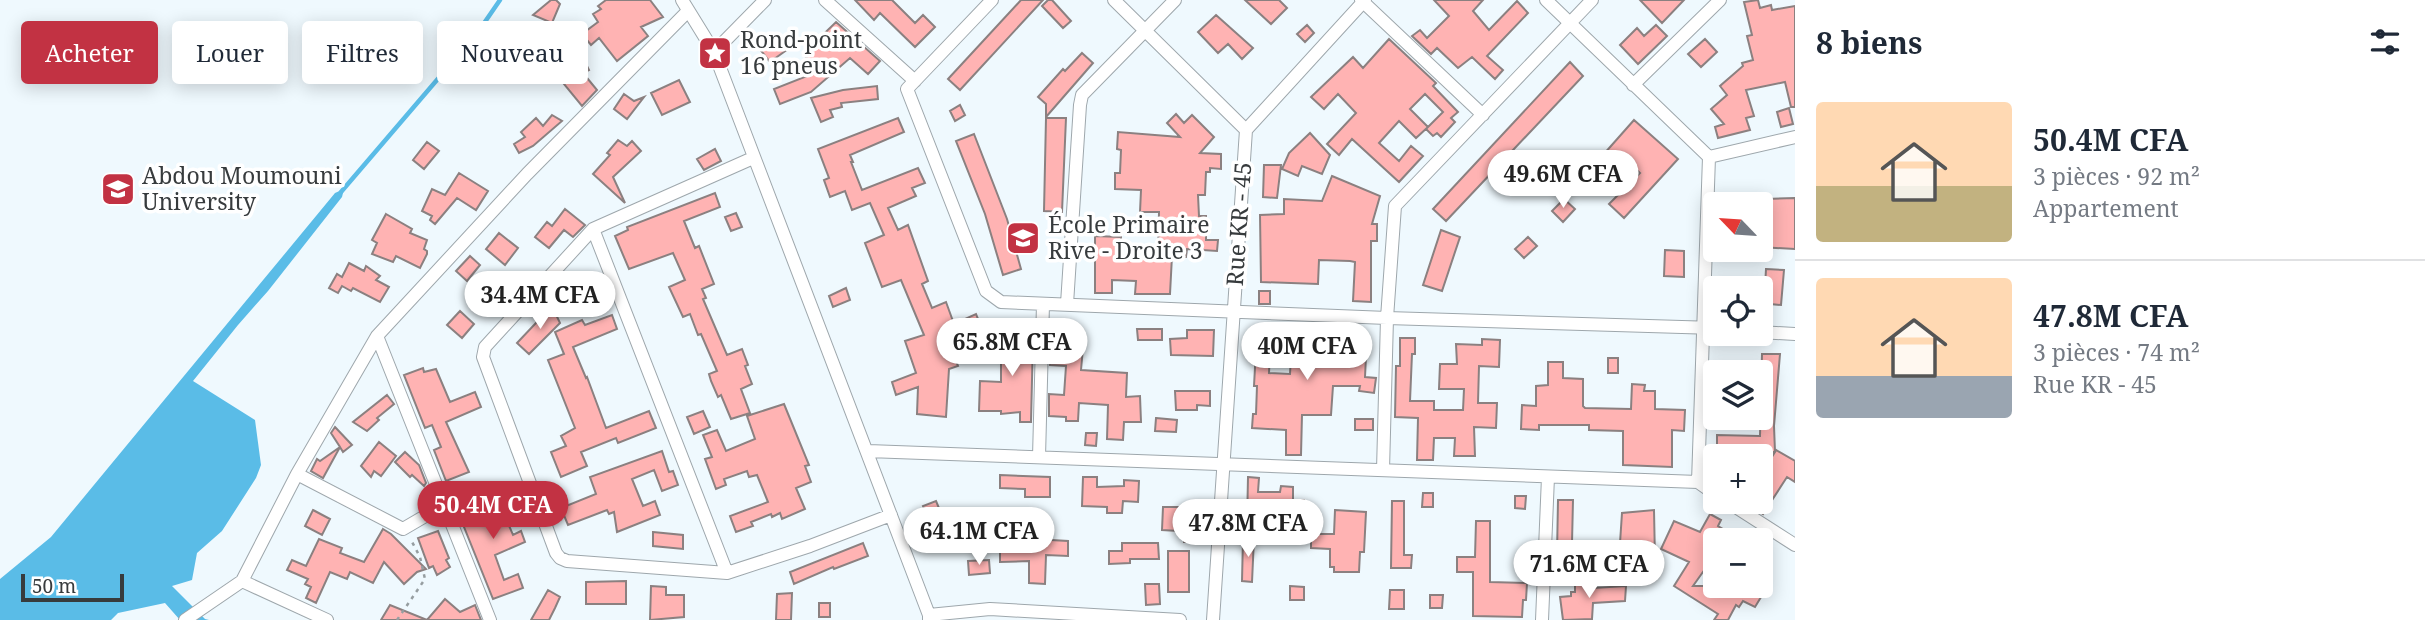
<!DOCTYPE html>
<html lang="fr">
<head>
<meta charset="utf-8">
<style>
  :root { --surface:#fff; --page:#f2f2f3; --text:#1f2937; --muted:#747a83; --line:#e0e1e3; --accent:#c23243 }
  body { margin:0; font-family:"Noto Serif",serif; background:var(--page); color:var(--text); height:100vh; display:flex; flex-direction:column; font-size:26px; white-space:nowrap }
  * { box-sizing:border-box; margin:0 }
  p { font-size:23px; color:var(--muted) }
  .icon { flex:none; width:38px; height:38px; fill:none; stroke:currentColor; stroke-width:2; stroke-linecap:round; stroke-linejoin:round }
  .map { position:relative; flex:1; overflow:hidden }
  .sheet { display:flex; flex-direction:column; background:var(--surface); width:630px }
  .sheet>* { flex:none }
  .hud { position:absolute; left:21px; top:21px; width:665px; height:63px; display:flex; gap:14px }
  .needle { width:46px; rotate:295deg }
  .fabs { position:absolute; left:1703px; top:192px; display:grid; gap:14px }
  .fabs a { display:grid; place-items:center; width:70px; height:70px; border-radius:7px; background:var(--surface); box-shadow:0 4px 18px #0003; font-size:35px }
  .scale { position:absolute; left:21px; bottom:18px; width:103px; box-sizing:border-box; padding-left:7px; border:4px solid #373b3d; border-top:0; font-size:19px; line-height:24px; white-space:nowrap; color:#373b3d; -webkit-text-stroke:5px #fff; paint-order:stroke }
  .price { position:absolute; translate:-50% -60px; padding:0 16px; border-radius:24px; background:#fff; color:#222; font-size:23px; line-height:46px; filter:drop-shadow(0 2px 4px #0008) }
  .price::after { content:''; position:absolute; left:50%; top:42px; width:21px; height:16px; margin-left:-10px; background:inherit; clip-path:polygon(0 0,100% 0,50% 100%) }
  .price.current { background:var(--accent); color:#fff }
  ul { padding:0; list-style:none }
  li { display:flex; align-items:center; gap:21px; height:175px; padding:0 21px }
  li+li { border-top:2px solid var(--line) }
  li span { display:grid; place-items:center; flex:none; width:196px; height:140px; border-radius:7px; color:#555 }
  li>.icon { margin-inline-start:auto }
  span .icon { width:84px; height:84px; fill:#fffc; stroke-width:1 }
  li b { font-size:30px }
  h2 { display:flex; justify-content:space-between; align-items:center; height:84px; padding:0 21px; font-size:30px }
  .tag { padding:0 24px; border-radius:7px; background:var(--surface); box-shadow:0 4px 18px #0003; font-size:24px; line-height:63px }
  .tag.current { background:var(--accent); color:#fff }
  main { display:flex; flex:1; min-height:0 }
  .map>svg:first-child { display:block }
  .water { fill:#5abce7 }
  .lines { fill:none; stroke-linecap:round; stroke-linejoin:round }
  .stream { stroke:#5abce7; stroke-width:4.5 }
  .building { fill:#ffb3b3; stroke:#8b8080; stroke-width:2 }
  .minor-casing { stroke:#9ea7ac; stroke-width:14 }
  .path { stroke:#969ea1; stroke-width:2.5; stroke-dasharray:3.5 5; stroke-linecap:butt }
  .minor { stroke:#fff; stroke-width:12 }
  .labels { text-anchor:middle; stroke-width:7; stroke-linejoin:round; paint-order:stroke }
  .poi-label { font-size:23px; fill:#373b3d; stroke:#fff; text-anchor:start }
  .street-label { font-size:23px; fill:#373b3d; stroke:#fff }
</style>
</head>
<body>
<main>
<div class="map">
<svg width="1795" height="620" viewBox="0 0 1795 620">
  <rect width="100%" height="100%" fill="#eff9fe"/>
  <path class="water" d="M344 189 342 197 268 291 238 325 193 381 255 420 261 465 256 478 222 531 197 553 192 580 172 586 205 619 209 620H180L165 603 118 613 111 620H0V579L51 537 335 193Z"/>
  <g class="lines">
    <path class="stream" d="M341 192 478 32 500 0"/>
  </g>
  <path class="building" d="M551 0H556L560 4 552 23 533 15Z
    M606 0H650L663 17 641 27 648 36 617 61 599 38 591 45 582 34 598 22 593 14 601 9 598 6Z
    M855 0H892L915 23 923 15 935 27 915 47 880 13 874 20Z
    M1021 0H1043L960 90 948 79Z
    M1048 0H1052L1071 21 1063 28 1042 6Z
    M1245 0H1279L1287 8 1271 24Z
    M1434 0H1483L1473 11 1489 30 1517 1 1528 13 1487 56 1503 70 1495 79 1472 57 1458 68 1437 48 1431 54 1412 36 1420 30 1427 38 1449 16Z
    M1640 0H1684L1662 23Z
    M1758 0 1760 8 1771 5 1772 10 1795 6V107H1791L1785 82 1746 90 1754 116 1746 118 1750 130 1718 138 1715 127 1724 124 1711 109 1727 95 1720 86 1743 66 1742 63 1753 60 1747 36 1752 35 1744 2Z
    M1216 15 1253 48 1242 59 1228 44 1218 53 1198 32Z
    M836 22 880 61 868 74 850 58 811 92 780 104 774 89 820 71 803 54Z
    M1307 25 1314 33 1305 42 1297 34Z
    M1656 25 1667 36 1638 64 1620 45 1637 28 1644 36Z
    M763 34 770 41 777 35 788 49 770 62 755 43Z
    M1389 39 1436 83 1433 86 1458 112 1451 118 1455 122 1441 137 1437 133 1433 136 1426 129 1443 112 1425 94 1410 109 1428 127 1416 138 1399 121 1379 143 1399 161 1411 146 1423 156 1399 182 1352 139 1339 155 1327 144 1356 113 1338 94 1324 109 1311 97 1353 57 1363 68Z
    M1705 39 1717 52 1701 67 1688 54Z
    M543 46 561 58 569 49 585 62 589 70 583 73 597 90 582 106 559 78 564 74 538 52Z
    M1082 53 1093 63 1046 117V104L1038 97 1063 69 1065 71Z
    M523 60 534 67 525 80 515 73Z
    M1570 62 1583 76 1446 221 1433 209Z
    M679 80 690 102 662 115 651 93Z
    M877 86 878 99 841 103 842 107 830 110 833 117 821 122 811 98 843 90Z
    M624 94 634 101 644 97 627 119 614 109Z
    M960 105 965 115 955 121 950 111Z
    M1789 108 1793 124 1781 127 1777 112Z
    M1176 114 1184 123 1192 115 1214 137 1200 153 1221 154V169L1210 168V172H1206L1205 195H1198L1199 216H1206V240H1218L1217 251 1187 249 1186 257 1172 256 1170 294H1135L1136 281 1112 280V293H1095V236L1121 237V255L1158 258 1159 212H1140L1141 190 1115 189V173H1120L1121 150 1117 149 1118 132 1180 137 1167 123Z
    M552 115 562 121 533 146 519 153 514 144 525 137 521 132 536 118 543 126Z
    M898 118 904 132 850 155 853 162H851L862 190 918 168 925 183 912 188 916 196 888 208 898 230 908 225 928 281 922 284 932 308 946 302 954 324 976 314 983 331 967 339 971 347 958 353 961 359 956 361 958 366 949 369 946 417 917 414 918 387 896 395 892 382 916 373 905 341 924 335 901 280 882 287 865 243 884 235 870 203 852 210 845 191 830 197 824 180 829 178 818 149Z
    M1046 118H1066L1062 212 1044 211Z
    M1634 120 1678 159 1624 218 1609 204 1640 173 1624 158 1591 192 1580 181Z
    M1310 133 1330 155 1322 174 1302 166 1298 176 1282 169 1289 153Z
    M974 134 1007 219 1021 269 1003 275 985 214 956 141Z
    M618 140 627 146 632 141 641 151 613 177 625 203 593 174 610 155 607 153Z
    M427 142 439 151 424 169 413 160Z
    M715 149 721 161 704 170 697 159Z
    M1264 165H1281L1277 198 1263 197Z
    M459 173 488 191 476 210 457 198 435 224 430 220 432 216 422 211 432 189 445 195Z
    M1332 176 1380 196 1372 224H1377V241H1371V302L1353 301 1355 262 1350 261 1319 260 1318 284 1261 282 1260 215 1284 214V199L1322 201Z
    M715 193 720 207 684 221 695 248 699 246 714 284 702 289 706 298 703 299 727 355 742 349 748 365 745 366 752 384 741 389 750 413 731 419 721 395 718 397 711 381 709 374 717 371 701 334 698 335 690 314 683 317 669 287 685 280 673 253 629 269 615 236 628 230 627 227Z
    M1795 198V249L1760 247V228H1766V199Z
    M1564 199 1575 209 1563 222 1552 211Z
    M565 209 585 225 573 237 564 230 549 248 535 237 547 222 552 226Z
    M736 213 742 227 731 231 725 217Z
    M386 214 412 229 410 233 427 240 424 249 427 251V254L420 268 396 256 393 262 372 254 377 243 372 240Z
    M1441 230 1460 237 1442 291 1423 285Z
    M499 233 518 248 505 265 486 249Z
    M1528 237 1537 246 1524 258 1515 249Z
    M1665 250 1684 251V277L1664 276Z
    M470 256 480 265 467 281 456 271Z
    M349 263 364 271 366 266 380 276 376 280 389 287 380 302 353 288 351 291 342 286 338 293 329 288 337 274 342 277Z
    M1766 269 1784 270 1781 305 1760 303V287H1765Z
    M846 288 850 300 833 307 829 296Z
    M1259 291H1270V304H1259Z
    M552 306 560 323 529 354 517 343Z
    M460 311 474 324 462 338 447 325Z
    M612 315 617 329 573 347 586 378 587 377 606 428 649 411 656 428 618 443 616 438 581 452 587 466 561 477 551 452 566 446 561 436 575 428 548 360 564 354 555 332 582 320 585 325Z
    M1137 329H1162V340H1138Z
    M1006 330 1030 331V339H1033L1031 422H1020V412L1001 414V411H979L980 381 1001 382V338L1006 339Z
    M1187 330H1214L1213 356 1171 355 1170 339 1187 338Z
    M1257 331 1271 332 1269 373 1290 374 1291 356H1297V341H1320V335L1367 336 1365 377 1376 378 1374 393 1359 391 1360 386H1333L1331 415H1302L1301 455H1286V430L1252 428 1253 414H1256L1257 386H1254Z
    M1400 338H1415V354H1412L1410 401H1434V410H1463L1464 389H1439L1440 364H1457L1456 344 1482 345V339L1500 340 1499 367 1479 366 1478 403H1497L1496 428 1474 427 1475 456H1454L1455 438H1434L1433 460H1417L1418 418 1395 417 1396 366H1400Z
    M1051 347 1083 348 1081 370 1127 373 1126 397 1140 396 1141 422H1124L1123 440 1107 439 1108 405 1079 403 1078 421H1066V417L1049 416V394L1064 395 1066 366 1050 365Z
    M1762 354H1780L1774 426 1775 452 1776 450 1795 461V482L1787 477 1763 514 1760 512V476L1775 452 1717 451V435L1760 436Z
    M1608 358H1618V373H1608Z
    M1548 362H1563V378L1583 379V406L1585 408 1631 409 1632 384 1645 385 1644 391H1655V409L1685 410 1684 431 1672 430V467L1623 465V431L1589 430V425H1539V430L1521 429 1522 405 1536 406V386L1548 385Z
    M423 368 424 372 436 369 450 402 475 392 481 407 446 422 469 472 446 481 434 450 441 447 432 425 425 428 404 375Z
    M1175 391H1210V406L1197 405V410H1176Z
    M387 395 394 404 377 418 379 420 367 431 353 422Z
    M784 404 809 465 805 466 811 482 796 488 805 509 782 519 780 513 772 517 771 514 751 522 753 526 736 532 730 516 768 502 757 475 749 477 747 471 724 479 726 485 716 489 705 459 712 457 703 435 717 430 726 451 755 439 747 416Z
    M703 411 710 427 694 434 687 417Z
    M1156 418 1177 420 1176 432 1155 431Z
    M1355 419H1373V430H1355Z
    M335 427 352 445 343 452 340 447 323 478 311 471 317 459 320 461 340 447 331 433Z
    M1086 433H1097L1096 446 1085 445Z
    M379 442 396 456 381 476 374 471 371 477 361 466Z
    M662 451 669 472 673 471 678 485 662 491 654 470 632 479 643 506 655 501 660 515 617 532 614 512 609 514 607 510 568 525 561 508 596 494 590 477Z
    M405 452 419 465 426 483 424 486 412 475 410 477 395 462Z
    M1000 475 1050 477V497H1025V489L1000 488Z
    M1083 477H1097V487L1124 486V480L1139 481 1138 502 1123 501 1122 513H1107V507L1082 506Z
    M1248 477 1259 478 1258 492H1280L1281 486 1293 487V500H1304L1306 540H1279V527L1247 526Z
    M509 492 516 509 504 514 513 535 521 531 525 542 495 555 504 580 518 574 523 588 493 599 458 512Z
    M1423 493H1433V507H1422Z
    M1515 496H1526L1525 509 1515 508Z
    M1558 500H1573L1572 543H1620L1622 513 1654 510 1655 560 1634 559V581L1618 580 1617 559 1562 558V554H1557Z
    M936 501 946 525 933 531 923 506Z
    M1392 501H1404V555H1412L1411 568H1391Z
    M1163 507H1179L1178 531 1162 530Z
    M313 510 330 519 322 535 305 526Z
    M1335 510 1366 512 1364 552H1360L1359 572H1334V567H1330V549L1311 548V534H1334Z
    M1710 514 1721 520 1718 526 1743 541H1715V555L1693 586H1751L1749 590 1761 597 1755 607 1743 601 1739 607 1736 605 1728 620H1714L1718 614 1674 586 1689 562 1661 549 1674 521 1700 532Z
    M1476 521H1490V582L1527 583 1526 600H1523L1522 617 1473 616V572H1457V557H1475Z
    M1184 526H1202V542H1184Z
    M383 529 391 534 426 569 417 572 404 584 384 562 373 583 350 572 347 579 330 572 316 603 306 598 311 587 305 584 308 579 287 570 292 560 306 566 319 539 342 548 340 553 364 562Z
    M438 531 449 558 446 560 450 567 437 575 433 566 429 568 418 538Z
    M653 532 683 535V549L653 546Z
    M1014 538 1068 541V556L1046 555 1045 584 1029 583V561L1000 562V548L1014 547Z
    M1243 538H1254L1252 582 1242 581Z
    M863 543 868 556 834 569 833 567 794 584 790 572Z
    M1122 543H1158L1159 559H1130V563L1109 564V551H1122Z
    M1168 551H1189V592H1168Z
    M989 560 990 573 969 575 968 561Z
    M626 581V604H586V582Z
    M1593 583 1594 588 1626 586 1625 601 1593 603 1592 619 1563 620 1560 597 1571 596V592H1575V584Z
    M1145 584H1159L1160 604 1146 605Z
    M651 586 666 587V595H684V617L650 620Z
    M1290 586 1304 587V600H1290Z
    M548 590 560 597 555 608 549 620H531Z
    M1390 590H1404V609H1389Z
    M792 593 791 620H776L777 594Z
    M1430 595H1443L1442 608H1430Z
    M445 599 460 612 475 605 481 620H381L390 605 427 620Z
    M819 603H830V617H819Z"/>
  <g class="lines">
    <g class="minor-casing">
      <path id="minor" d="M682 0 714 52 929 615V620
        M825 0 915 81
        M992 0 907 89 986 291 1001 302 1387 318 1715 328
        M1114 0 1246 130
        M1361 0 1483 115
        M1546 0 1709 157 1698 482
        M714 52 765 0
        M1633 85 1720 0
        M1709 157 1795 137
        M753 158 593 229 485 347 483 357 556 553 560 558 567 561 727 573 810 546 891 515
        M593 229 727 573
        M1067 304 1080 105 1082 95 1175 0
        M1760 332 1795 334
        M377 336 490 620
        M868 451 1698 482 1715 494
        M1039 457 1043 304
        M1383 470 1387 318 1395 206 1592 0
        M297 474 403 529 444 505
        M1728 502 1795 545
        M242 581 327 620
        M929 615 990 609 1180 620
        M185 620 242 581 297 474 377 336 527 174 688 11
        M1213 620 1246 130 1365 0
        M1542 620 1548 477"/>
    </g>
    <path class="path" d="M397 620 425 579 420 557 411 540"/>
    <use href="#minor" class="minor"/>
  </g>
  <defs>
    <g id="sight-square" transform="scale(1.75)"><rect x="-9" y="-9" width="18" height="18" rx="4" fill="#c23243" stroke="#fff"/><path d="M0-6L1.8-2.2L6-1.7L2.9 1.2L3.7 5.4L0 3.3L-3.7 5.4L-2.9 1.2L-6-1.7L-1.8-2.2Z" fill="#fff"/></g>
    <g id="university-square" transform="scale(1.75)"><rect x="-9" y="-9" width="18" height="18" rx="4" fill="#c23243" stroke="#fff"/><path d="M0-5L7-2L0 1L-7-2ZM-4 1L0 2.5L4 1V4Q0 6-4 4Z" fill="#fff"/></g>
    <g id="school-square" transform="scale(1.75)"><rect x="-9" y="-9" width="18" height="18" rx="4" fill="#c23243" stroke="#fff"/><path d="M0-5L7-2L0 1L-7-2ZM-4 1L0 2.5L4 1V4Q0 6-4 4Z" fill="#fff"/></g>
  </defs>
  <g fill-rule="evenodd">
    <use href="#sight-square" x="715" y="53"/>
    <use href="#university-square" x="118" y="189"/>
    <use href="#school-square" x="1023" y="238"/>
  </g>
  <g class="labels">
    <g class="poi-label">
      <text x="740" y="48">Rond-point<tspan x="740" dy="26">16 pneus</tspan></text>
      <text x="142" y="184">Abdou Moumouni<tspan x="142" dy="26">University</tspan></text>
      <text x="1048" y="233">École Primaire<tspan x="1048" dy="26">Rive - Droite 3</tspan></text>
    </g>
    <g class="street-label">
      <text transform="translate(1239 224) rotate(-86)" y="8">Rue KR - 45</text>
    </g>
  </g>
</svg>
<div class="fabs">
<a><svg class="needle" viewBox="-14 -14 28 28"><path d="M0-13l5 13h-10z" fill="#e53935"/><path d="M0 13l5-13h-10z" fill="#747a83"/></svg></a>
<a><svg class="icon" aria-label="locate" viewBox="0 0 24 24"><circle cx="12" cy="12" r="6"/><path d="M12 2v4M12 18v4M2 12h4M18 12h4"/></svg></a>
<a><svg class="icon" aria-label="layers" viewBox="0 0 24 24"><path d="M12 4l9 5-9 5-9-5zM3 14l9 5 9-5"/></svg></a>
<a>+</a>
<a>−</a>
</div>
<div class="scale">50 m</div>
<b class="price" style="left:1563px;top:210px">49.6M CFA</b>
<b class="price" style="left:540px;top:331px">34.4M CFA</b>
<b class="price" style="left:1012px;top:378px">65.8M CFA</b>
<b class="price" style="left:1307px;top:382px">40M CFA</b>
<b class="price current" style="left:493px;top:541px">50.4M CFA</b>
<b class="price" style="left:1248px;top:559px">47.8M CFA</b>
<b class="price" style="left:979px;top:567px">64.1M CFA</b>
<b class="price" style="left:1589px;top:600px">71.6M CFA</b>
<div class="hud">
<a class="tag current">Acheter</a>
<a class="tag">Louer</a>
<a class="tag">Filtres</a>
<a class="tag">Nouveau</a>
</div>
</div>
<section class="sheet">
<h2>8 biens<svg class="icon" aria-label="filters" viewBox="0 0 24 24"><path d="M4 7h16M4 17h16"/><circle cx="9" cy="7" r="2"/><circle cx="15" cy="17" r="2"/></svg></h2>
<ul>
<li><span style="background:linear-gradient(#ffd9b3 60%,#c2b280 0)"><svg class="icon" aria-label="home" viewBox="0 0 24 24"><path d="M3 11l9-7 9 7M6 9v11h12V9"/></svg></span><div><b>50.4M CFA</b><p>3 pièces · 92 m²</p><p>Appartement</p></div></li>
<li><span style="background:linear-gradient(#ffd9b3 70%,#9aa5b1 0)"><svg class="icon" aria-label="home" viewBox="0 0 24 24"><path d="M3 11l9-7 9 7M6 9v11h12V9"/></svg></span><div><b>47.8M CFA</b><p>3 pièces · 74 m²</p><p>Rue KR - 45</p></div></li>
</ul>
</section>
</main>
</body>
</html>
